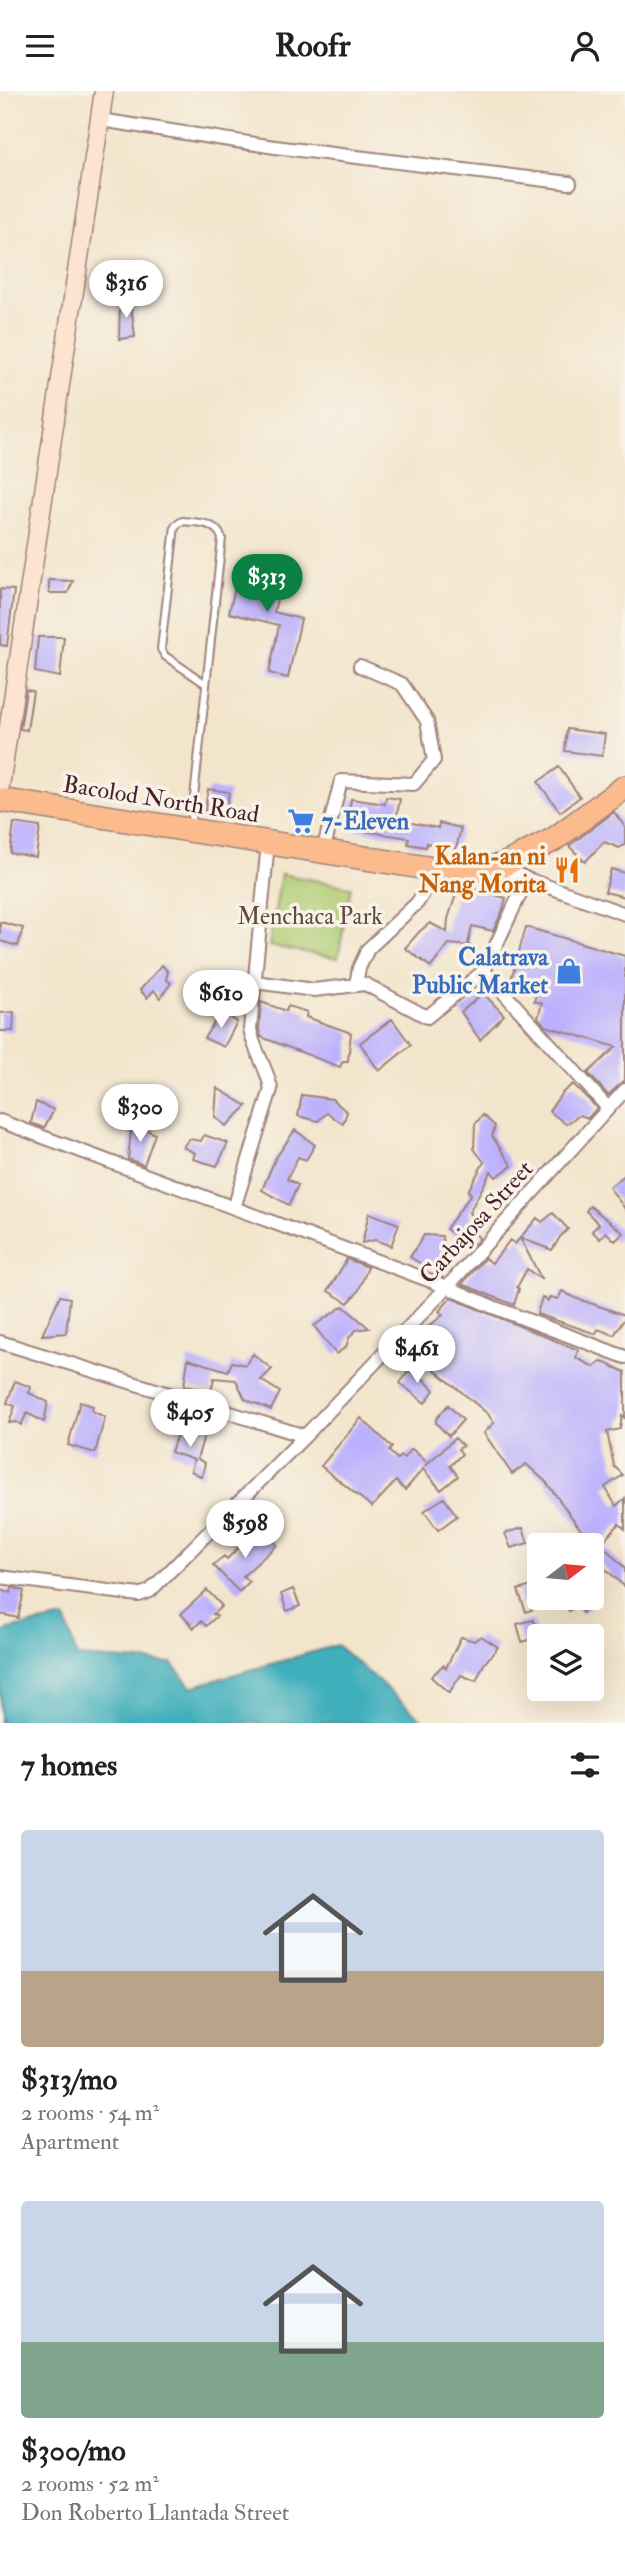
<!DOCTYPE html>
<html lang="en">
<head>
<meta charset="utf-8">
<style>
  :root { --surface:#fff; --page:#f6f6f6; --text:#222; --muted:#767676; --accent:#0b8043 }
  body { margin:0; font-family:"IM FELL Double Pica",serif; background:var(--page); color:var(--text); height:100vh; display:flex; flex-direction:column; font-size:26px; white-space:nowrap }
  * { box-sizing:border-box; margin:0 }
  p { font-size:23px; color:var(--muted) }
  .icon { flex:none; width:38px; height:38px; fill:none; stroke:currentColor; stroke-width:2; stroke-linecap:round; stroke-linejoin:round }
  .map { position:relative; height:1632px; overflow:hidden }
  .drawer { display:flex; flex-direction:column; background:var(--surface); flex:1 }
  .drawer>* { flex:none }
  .needle { width:46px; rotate:74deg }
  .buttons { position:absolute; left:527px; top:1442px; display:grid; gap:14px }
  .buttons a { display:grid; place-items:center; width:77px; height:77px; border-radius:7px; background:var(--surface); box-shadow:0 7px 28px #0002; font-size:35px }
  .price { position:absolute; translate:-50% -60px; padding:0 16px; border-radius:24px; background:#fff; color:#222; font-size:23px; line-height:46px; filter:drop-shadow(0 2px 4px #0008) }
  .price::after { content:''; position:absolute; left:50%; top:42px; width:21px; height:16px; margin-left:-10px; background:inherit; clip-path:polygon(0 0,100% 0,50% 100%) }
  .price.selected { background:var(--accent); color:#fff }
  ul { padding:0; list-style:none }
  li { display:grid; align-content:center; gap:14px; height:371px; padding:0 21px }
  li span { display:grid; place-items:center; height:217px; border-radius:7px; color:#555 }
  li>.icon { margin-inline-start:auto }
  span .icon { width:126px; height:126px; fill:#fffc; stroke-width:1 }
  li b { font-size:30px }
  h2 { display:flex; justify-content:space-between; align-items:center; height:84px; padding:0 21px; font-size:30px }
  header { display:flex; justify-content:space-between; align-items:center; height:91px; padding:0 21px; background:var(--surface); font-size:32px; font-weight:700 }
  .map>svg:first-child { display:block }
  .green { fill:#b1cd74; stroke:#7e7650; stroke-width:2 }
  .water { fill:#40afbc; stroke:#456774; stroke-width:2 }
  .building { fill:#bbb0fd }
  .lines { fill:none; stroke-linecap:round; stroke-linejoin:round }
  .lane-casing { stroke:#9e827c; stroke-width:10 }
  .street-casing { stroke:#9e827c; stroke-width:16 }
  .secondary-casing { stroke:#9e827c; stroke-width:21 }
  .highway-casing { stroke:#9e827c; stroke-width:26 }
  .lane { stroke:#fff; stroke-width:6 }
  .street { stroke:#fff; stroke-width:12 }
  .secondary { stroke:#fde4d1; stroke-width:18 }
  .highway { stroke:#fbbb8c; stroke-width:23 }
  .labels { text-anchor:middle; stroke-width:7; stroke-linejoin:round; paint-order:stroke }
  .street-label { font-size:24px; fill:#4a1f2b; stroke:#f7f3e8 }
  .shop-label { font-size:24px; font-weight:bold; fill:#366cbe; stroke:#f7f3e8; text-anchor:start }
  .food-label { font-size:24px; font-weight:bold; fill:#c56008; stroke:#f7f3e8; text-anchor:end }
  .park-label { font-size:24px; fill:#644a3d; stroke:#f7f3e8 }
</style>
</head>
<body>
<header><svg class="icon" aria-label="menu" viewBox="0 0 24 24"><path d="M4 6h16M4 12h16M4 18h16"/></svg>Roofr<svg class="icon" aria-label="person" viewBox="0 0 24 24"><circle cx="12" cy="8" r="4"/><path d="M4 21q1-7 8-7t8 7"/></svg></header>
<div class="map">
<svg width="625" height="1632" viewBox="0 0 625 1632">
  <rect width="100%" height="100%" fill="#f7f3e8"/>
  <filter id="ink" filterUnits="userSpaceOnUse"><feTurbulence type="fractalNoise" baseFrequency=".0143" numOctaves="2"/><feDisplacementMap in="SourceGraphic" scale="14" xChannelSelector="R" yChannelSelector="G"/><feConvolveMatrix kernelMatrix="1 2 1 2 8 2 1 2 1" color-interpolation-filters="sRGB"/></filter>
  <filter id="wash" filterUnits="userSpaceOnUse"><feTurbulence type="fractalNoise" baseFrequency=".00686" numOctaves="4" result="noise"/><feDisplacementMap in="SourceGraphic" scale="28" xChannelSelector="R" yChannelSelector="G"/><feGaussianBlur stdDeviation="1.57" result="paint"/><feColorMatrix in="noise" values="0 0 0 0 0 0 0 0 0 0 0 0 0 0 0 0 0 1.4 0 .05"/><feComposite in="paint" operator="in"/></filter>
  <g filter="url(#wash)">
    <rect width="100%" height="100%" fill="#f3e5cc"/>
    <path class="green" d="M281 783 351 796 338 867 269 855Z"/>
    <path class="water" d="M65 1527 77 1566 172 1572 191 1596 337 1554 426 1632H0V1545L9 1538Z"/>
    <g id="blocks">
      <path class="building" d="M112 179 127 180 128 200 110 202Z
        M130 206 135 246 119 248 120 210Z
        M240 476 282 486 274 521 301 528 288 587 269 582 279 534 229 522Z
        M49 489 73 490 68 502H49Z
        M0 498 14 499 7 555 0 554Z
        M38 546H64L60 586 35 581Z
        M26 599 33 600 27 639 20 638Z
        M567 638 605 643 602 665 565 660Z
        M559 676 580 706 560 721 538 691Z
        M208 698 229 701 226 723 205 720Z
        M386 706 400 708 396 729 438 737 439 732 461 737 456 758 427 752 426 756 408 753 409 747 356 739 357 729 348 728 351 708 385 713Z
        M614 721 625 736V754L619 757 604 751 585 771 569 755Z
        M14 732 40 736 36 766 10 762Z
        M611 778 625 782V806L605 801Z
        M459 794 506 807 502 821 493 840 472 835 468 853 471 855 449 853 431 876 405 857 420 840 430 832 447 841 448 828Z
        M0 831 23 837 18 855 0 850Z
        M526 836 625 865V989L608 1004 588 982 616 956 546 935 538 927 542 912 534 910 536 903 509 895Z
        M162 874 168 881 166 888 171 892 160 907 154 899 147 907 140 899Z
        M483 902 504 924 480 949 461 921Z
        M261 911 286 920 288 915 307 921 306 926 351 942 348 970H343L340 976 261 946 259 938Z
        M222 920 237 931 224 956 204 947Z
        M14 921 13 940H0V922Z
        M392 928 411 954 379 980 360 952Z
        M573 993 597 1017 588 1027 580 1024 566 1033 549 1020 562 1002Z
        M217 997 247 1015 226 1035 215 1026Z
        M302 1004 332 1008 347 1021 343 1033 327 1022 318 1030 298 1025Z
        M36 1011 54 1019 44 1037 31 1032Z
        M483 1024 495 1035 492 1045 512 1075 496 1086 491 1080 469 1122 472 1126 469 1135 479 1147 474 1154 463 1144 458 1146 446 1138 471 1103 468 1100 484 1071 474 1058 475 1033Z
        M132 1031 155 1043 144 1074 128 1068Z
        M295 1039 315 1054 306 1069 298 1066 287 1088 298 1094 289 1114 262 1099 275 1068Z
        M204 1044 228 1052 217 1075 193 1068 195 1062 183 1056 189 1048 201 1050Z
        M625 1084V1118L609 1096Z
        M590 1115 624 1142 615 1150 606 1141 600 1148 592 1140 599 1133 586 1120Z
        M369 1122 399 1133 391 1155 375 1149 362 1152Z
        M553 1122 568 1138 560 1146 552 1159 520 1147 537 1127 542 1131Z
        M424 1144 442 1145 444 1163 428 1177 410 1166Z
        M520 1147 542 1189 527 1178 517 1196 519 1198 514 1214 462 1193 485 1167 492 1172 510 1149 515 1153Z
        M347 1168 368 1176 358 1201 348 1212 328 1200Z
        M562 1200 575 1207 625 1224V1227L614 1244 598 1238 596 1243 537 1223 542 1206 548 1210 550 1206 558 1208Z
        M60 1205 70 1207 66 1242 42 1244Z
        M451 1207 578 1259 576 1267 594 1276 601 1270 625 1281V1327L622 1324 620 1338 607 1341 614 1375 623 1384 605 1396 616 1415 625 1407V1438L619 1433 601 1453 625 1477V1496L599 1472 592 1454 546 1391 526 1373 512 1383 484 1342 494 1332 488 1323 419 1266 414 1272 400 1261 415 1242 418 1244 443 1224 439 1220Z
        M343 1215 369 1237 356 1239 349 1247 346 1256 336 1263 314 1235Z
        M253 1263 272 1278 261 1289 280 1301 271 1319 245 1308 236 1289 214 1287 211 1301 184 1295 188 1268 228 1280 232 1271 245 1274Z
        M412 1276 434 1299 425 1312 400 1292Z
        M15 1290 31 1296 29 1302 48 1311 44 1331 27 1322 21 1334 17 1331 9 1332 15 1315 7 1312Z
        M80 1311 93 1315 92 1320 105 1326 95 1362 68 1354Z
        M448 1314 463 1329 449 1345 436 1332V1328Z
        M361 1327 392 1356 389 1360 397 1368 401 1365 404 1367 412 1358 428 1372 425 1375 455 1347 463 1355 458 1358 462 1363 450 1375 458 1385 441 1399 423 1378 405 1399 396 1390 372 1416 321 1375Z
        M179 1337 204 1345 197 1368 205 1372 202 1386 191 1380 194 1369 171 1361Z
        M444 1407 457 1425 438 1439 424 1420Z
        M523 1437 528 1452 511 1457 505 1442Z
        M263 1439 277 1454 243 1485 249 1491 239 1501 213 1474 224 1465 227 1468 240 1455 243 1459Z
        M539 1493V1507H588L586 1508 591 1515 582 1522 577 1514 569 1520 561 1508 526 1521 518 1499Z
        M12 1496 24 1500 18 1527 0 1523V1499L11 1502Z
        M293 1498 300 1515 287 1520 281 1503Z
        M207 1499 222 1515 213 1523 217 1525 206 1535 201 1530 194 1537 181 1523Z
        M533 1529 539 1546 522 1551 517 1533Z
        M481 1545 498 1556 484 1573 476 1590 461 1584 449 1602 431 1586 443 1574 446 1577 461 1546 474 1550Z"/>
    </g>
  </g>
  <g filter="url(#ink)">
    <use href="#blocks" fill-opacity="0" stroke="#9e827c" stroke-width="2"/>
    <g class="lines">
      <g class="lane-casing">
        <path id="lane" d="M191 734 222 447C215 430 198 432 182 430L175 435 161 558 165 565 206 593"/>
      </g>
      <g class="street-casing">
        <path id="street" d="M100 29 275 56 570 92
          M323 760 341 690 414 693 434 669 427 630 402 593 360 575
          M501 775 527 788 484 880 607 1016
          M527 788 625 823
          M255 891 314 899 365 893 427 926 484 880
          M356 894 359 877 368 858 417 812 439 778
          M0 1030 447 1196 493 1216 625 1266
          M234 1117 271 998C267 975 254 961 250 938L268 752
          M0 1251 305 1345
          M0 1486 139 1504 150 1500 305 1345 447 1196 625 999"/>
      </g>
      <g class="secondary-casing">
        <path id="secondary" d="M0 695 104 0"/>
      </g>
      <g class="highway-casing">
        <path id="highway" d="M0 709 453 781 501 775 553 749 625 696"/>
      </g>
      <use href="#lane" class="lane"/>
      <use href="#street" class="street"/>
      <use href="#secondary" class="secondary"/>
      <use href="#highway" class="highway"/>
    </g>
  </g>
  <defs>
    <g id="supermarket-bare" transform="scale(2.1)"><path d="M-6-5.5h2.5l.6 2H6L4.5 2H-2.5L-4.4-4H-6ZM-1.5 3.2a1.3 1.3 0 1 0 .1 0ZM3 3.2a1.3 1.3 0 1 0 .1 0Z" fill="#3f7fe0" stroke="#f7f3e8" stroke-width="2.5" paint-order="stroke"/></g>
    <g id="restaurant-bare" transform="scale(2.1)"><path d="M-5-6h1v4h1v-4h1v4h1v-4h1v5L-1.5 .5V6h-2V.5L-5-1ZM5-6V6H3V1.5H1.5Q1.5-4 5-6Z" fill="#e8710a" stroke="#f7f3e8" stroke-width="2.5" paint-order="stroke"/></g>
    <g id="shop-bare" transform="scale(2.1)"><path d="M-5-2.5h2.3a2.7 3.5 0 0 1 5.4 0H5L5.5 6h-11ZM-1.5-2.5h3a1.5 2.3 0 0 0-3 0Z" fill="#3f7fe0" stroke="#f7f3e8" stroke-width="2.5" paint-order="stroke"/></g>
  </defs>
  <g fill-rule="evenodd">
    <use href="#supermarket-bare" x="301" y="730"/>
    <use href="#restaurant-bare" x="567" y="779"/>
    <use href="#shop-bare" x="569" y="880"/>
  </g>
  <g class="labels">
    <g class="street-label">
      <text transform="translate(161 708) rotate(9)" y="8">Bacolod North Road</text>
      <text transform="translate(476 1131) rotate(-48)" y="8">Carbajosa Street</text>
    </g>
    <g class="shop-label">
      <text x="322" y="738">7-Eleven</text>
      <text x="548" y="874" text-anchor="end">Calatrava<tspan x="548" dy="28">Public Market</tspan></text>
    </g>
    <g class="food-label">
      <text x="546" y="773">Kalan-an ni<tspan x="546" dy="28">Nang Morita</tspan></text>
    </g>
    <g class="park-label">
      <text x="310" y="833">Menchaca Park</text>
    </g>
  </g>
</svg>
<div class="buttons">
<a><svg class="needle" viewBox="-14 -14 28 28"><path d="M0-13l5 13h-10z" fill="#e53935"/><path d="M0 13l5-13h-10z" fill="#767676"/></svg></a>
<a><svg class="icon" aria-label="layers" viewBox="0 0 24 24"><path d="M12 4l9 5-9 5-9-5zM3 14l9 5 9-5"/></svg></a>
</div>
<b class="price" style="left:126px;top:229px">$316</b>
<b class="price selected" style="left:267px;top:523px">$313</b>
<b class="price" style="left:221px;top:939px">$610</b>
<b class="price" style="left:140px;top:1053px">$300</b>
<b class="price" style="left:417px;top:1294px">$461</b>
<b class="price" style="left:190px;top:1358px">$405</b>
<b class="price" style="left:245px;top:1469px">$598</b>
</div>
<section class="drawer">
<h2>7 homes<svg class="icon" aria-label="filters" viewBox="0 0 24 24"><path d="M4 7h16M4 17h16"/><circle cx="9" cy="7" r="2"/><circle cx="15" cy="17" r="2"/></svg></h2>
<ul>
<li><span style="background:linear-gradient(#c9d6e8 65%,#b9a48a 0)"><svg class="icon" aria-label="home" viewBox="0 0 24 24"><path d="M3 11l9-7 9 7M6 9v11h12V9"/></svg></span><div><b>$313/mo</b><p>2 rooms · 54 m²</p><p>Apartment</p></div></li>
<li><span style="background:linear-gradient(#c9d6e8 65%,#7fa58c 0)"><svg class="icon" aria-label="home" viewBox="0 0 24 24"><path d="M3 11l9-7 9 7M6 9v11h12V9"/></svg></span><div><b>$300/mo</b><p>2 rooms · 52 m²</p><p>Don Roberto Llantada Street</p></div></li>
</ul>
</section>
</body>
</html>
